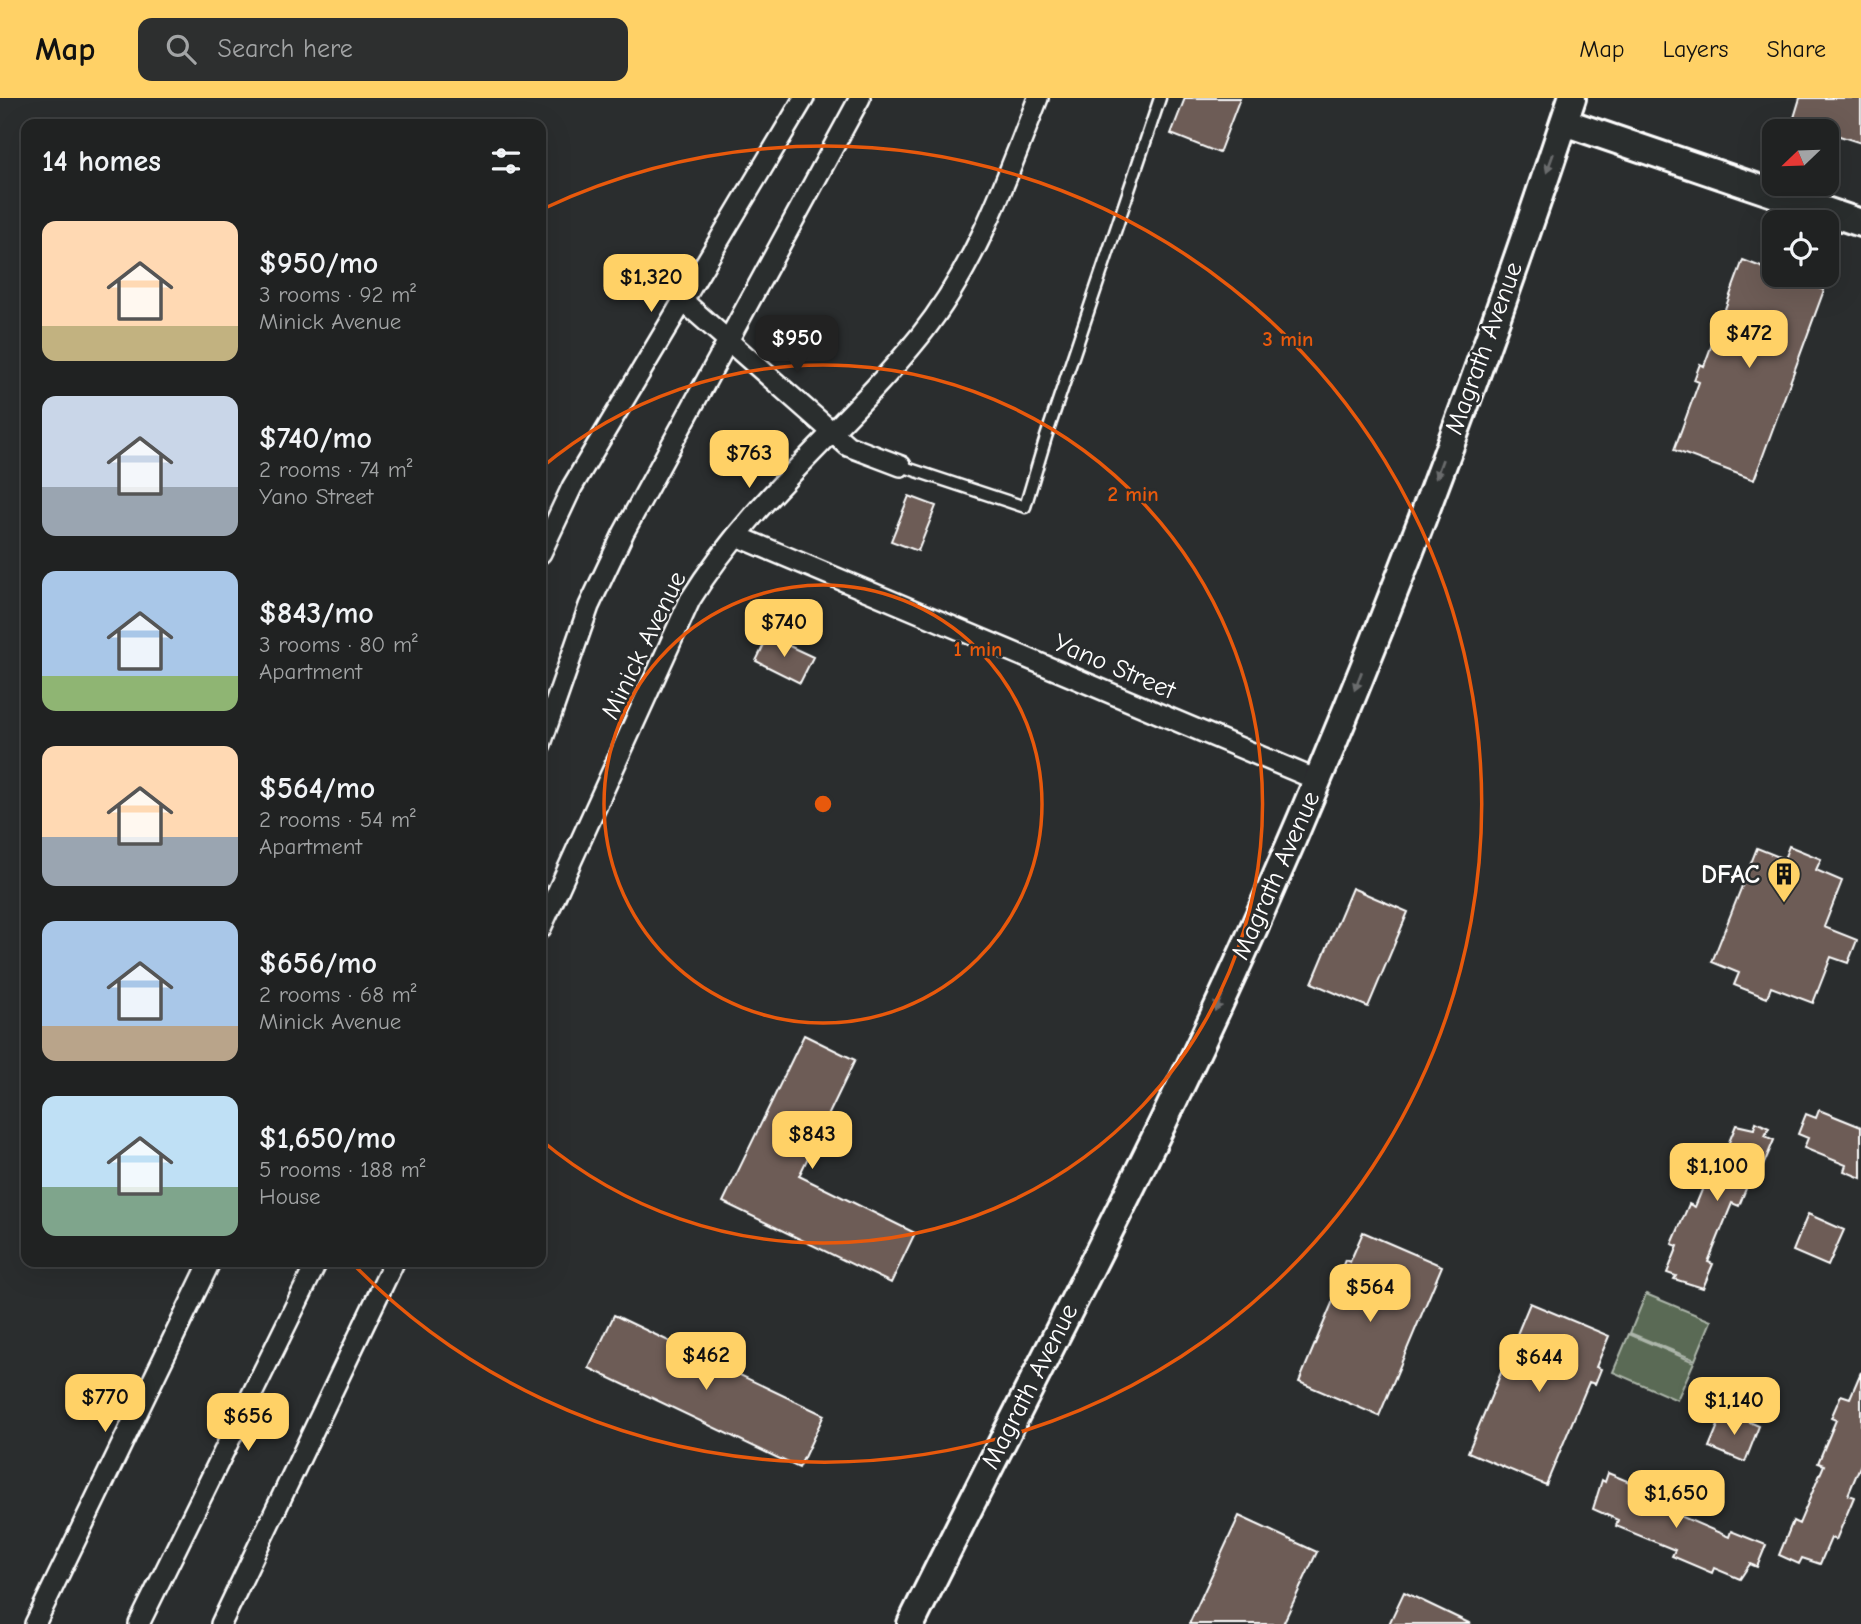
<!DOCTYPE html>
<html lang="en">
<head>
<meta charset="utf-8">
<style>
  :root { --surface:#202222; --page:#2d2f2f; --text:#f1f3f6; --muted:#a2a4a5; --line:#3d3f40; --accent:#ffd166 }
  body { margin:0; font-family:"Comic Neue",sans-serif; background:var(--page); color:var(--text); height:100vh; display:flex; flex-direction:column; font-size:26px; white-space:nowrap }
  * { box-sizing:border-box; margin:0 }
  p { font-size:23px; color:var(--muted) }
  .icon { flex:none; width:38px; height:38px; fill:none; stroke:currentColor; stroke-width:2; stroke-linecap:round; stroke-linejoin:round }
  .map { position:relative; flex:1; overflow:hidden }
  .details { position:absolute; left:21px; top:21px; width:525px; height:1148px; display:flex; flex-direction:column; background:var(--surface); border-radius:14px; box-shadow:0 7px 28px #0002,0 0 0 2px var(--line) }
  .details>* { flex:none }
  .needle { width:46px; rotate:247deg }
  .buttons { position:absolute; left:1762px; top:21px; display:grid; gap:14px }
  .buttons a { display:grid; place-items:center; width:77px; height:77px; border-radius:14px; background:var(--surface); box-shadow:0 7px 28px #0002,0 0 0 2px var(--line); font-size:35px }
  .price { position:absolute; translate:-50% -60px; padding:0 16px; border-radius:14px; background:var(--accent); color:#111; font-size:23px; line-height:46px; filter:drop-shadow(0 2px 4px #0008) }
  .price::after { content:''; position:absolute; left:50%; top:42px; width:21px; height:16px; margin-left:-10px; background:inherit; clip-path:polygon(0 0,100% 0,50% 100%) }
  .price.on { background:#222; color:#fff }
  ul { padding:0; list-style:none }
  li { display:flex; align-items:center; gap:21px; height:175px; padding:0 21px }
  li span { display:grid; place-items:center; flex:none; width:196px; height:140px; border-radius:14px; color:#555 }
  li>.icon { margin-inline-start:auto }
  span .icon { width:84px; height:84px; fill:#fffc; stroke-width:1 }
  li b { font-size:30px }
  h2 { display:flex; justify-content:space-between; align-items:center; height:84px; padding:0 21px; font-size:30px }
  header { display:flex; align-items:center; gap:42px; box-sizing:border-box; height:98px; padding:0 35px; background:var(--accent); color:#111 }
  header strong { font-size:33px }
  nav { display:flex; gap:38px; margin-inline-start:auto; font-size:24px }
  .search { width:490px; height:63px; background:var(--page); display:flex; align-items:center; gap:18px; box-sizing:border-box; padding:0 24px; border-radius:14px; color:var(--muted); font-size:26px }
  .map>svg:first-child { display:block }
  .green { fill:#5a6b54; stroke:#acb5aa; stroke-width:2 }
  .building { fill:#6d5c56; stroke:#fff; stroke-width:2 }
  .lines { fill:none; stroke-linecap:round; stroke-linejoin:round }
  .lane-casing { stroke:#fff; stroke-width:15 }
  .street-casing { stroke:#fff; stroke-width:24 }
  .secondary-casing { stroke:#fff; stroke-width:32 }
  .lane { stroke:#2a2d2e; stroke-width:10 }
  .street { stroke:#2a2d2e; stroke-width:19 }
  .secondary { stroke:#2a2d2e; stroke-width:26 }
  .oneway { fill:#6a6c6d }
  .ring { fill:none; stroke:#e8590c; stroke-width:3.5 }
  .labels { text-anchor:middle; stroke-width:5; stroke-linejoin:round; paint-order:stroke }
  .street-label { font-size:26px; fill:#fff; stroke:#2a2d2e }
  .poi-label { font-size:26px; font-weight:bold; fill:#fff; stroke:#2a2d2e; text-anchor:end }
  .centre { fill:#e8590c; stroke:#2a2d2e; stroke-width:3.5 }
  .ring-label { font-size:21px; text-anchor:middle; font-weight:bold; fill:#e8590c; stroke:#2a2d2e; stroke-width:5; stroke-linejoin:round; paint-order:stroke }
</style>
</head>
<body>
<header>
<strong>Map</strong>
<div class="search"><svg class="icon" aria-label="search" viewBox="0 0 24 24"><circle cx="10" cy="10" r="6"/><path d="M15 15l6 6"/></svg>Search here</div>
<nav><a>Map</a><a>Layers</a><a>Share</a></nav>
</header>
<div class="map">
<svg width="1861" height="1526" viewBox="0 0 1861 1526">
  <rect width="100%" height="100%" fill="#2a2d2e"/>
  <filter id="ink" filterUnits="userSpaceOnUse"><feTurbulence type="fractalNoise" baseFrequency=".0143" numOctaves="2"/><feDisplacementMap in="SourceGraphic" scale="14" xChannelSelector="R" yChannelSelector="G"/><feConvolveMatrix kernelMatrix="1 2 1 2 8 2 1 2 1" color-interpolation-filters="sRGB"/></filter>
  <g filter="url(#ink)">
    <path class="green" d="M1646 1196 1711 1223 1695 1262 1630 1235Z
      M1629 1236 1694 1264 1677 1302 1613 1274Z"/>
    <path class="building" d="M1185 0H1240L1219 55 1171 36Z
      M1800 0H1861V45L1793 23Z
      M1743 162 1774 174V177H1783L1824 192 1754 382 1674 352 1699 284 1694 282 1700 266 1704 268Z
      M909 398 936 408 918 453 891 443Z
      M768 538 813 559 800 585 756 563Z
      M1789 748 1821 761 1816 772 1842 783 1824 829 1857 842 1848 865 1831 859 1813 905 1771 889 1767 900 1734 887 1739 875 1712 864 1757 750 1784 761Z
      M1352 790 1408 814 1368 909 1312 885Z
      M804 937 855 962 799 1078 915 1135 891 1185 723 1104Z
      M1819 1012 1861 1029V1080L1844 1073 1846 1067 1804 1050 1808 1040 1798 1036 1806 1016 1816 1020Z
      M1756 1024 1769 1030 1765 1038 1774 1042 1763 1068 1756 1066 1739 1108 1732 1105 1708 1164 1713 1166 1703 1190 1674 1181 1676 1178 1667 1175 1678 1148 1672 1146 1689 1106 1695 1109 1719 1051 1725 1054 1736 1027 1754 1031Z
      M1808 1116 1844 1132 1828 1168 1793 1153Z
      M1363 1134 1442 1168 1379 1318 1299 1284 1343 1179 1339 1177 1345 1162 1350 1164Z
      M1530 1205 1609 1238 1596 1269 1601 1271 1595 1286 1589 1284 1546 1387 1468 1354Z
      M614 1217 824 1317 799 1370 589 1270Z
      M1861 1274V1366L1848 1397 1854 1399 1836 1442 1831 1440 1820 1466 1802 1460 1799 1466 1779 1457 1793 1423 1799 1426 1824 1367 1818 1365 1836 1322 1831 1320 1841 1297 1850 1300Z
      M1724 1313 1759 1328 1745 1364 1709 1349Z
      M1608 1375 1632 1385 1630 1391 1673 1409 1671 1414 1729 1439 1731 1433 1766 1447 1757 1469 1750 1466 1740 1481 1714 1470 1712 1475 1672 1458 1675 1452 1616 1428 1618 1422 1593 1411 1602 1382 1605 1384Z
      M1239 1418 1317 1454 1283 1526H1189Z
      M1404 1494 1471 1526H1389Z"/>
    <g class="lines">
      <g class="lane-casing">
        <path id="lane" d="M901 368 1025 409 1046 339 1160 0"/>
      </g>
      <g class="street-casing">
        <path id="street" d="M683 203 848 348 901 368
          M737 438 1317 682
          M541 455 572 389 804 0
          M541 646 589 508 624 434 860 0
          M541 830 690 502C752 401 847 329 920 238 976 168 1006 82 1038 0
          M35 1526 210 1164
          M139 1526 317 1164
          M221 1526 394 1164"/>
      </g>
      <g class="secondary-casing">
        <path id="secondary" d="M1564 24 1861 125
          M911 1526C1023 1298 1144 1075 1248 843 1370 569 1478 285 1572 0"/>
      </g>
      <use href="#lane" class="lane"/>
      <use href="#street" class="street"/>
      <use href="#secondary" class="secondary"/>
    </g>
    <defs><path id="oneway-solid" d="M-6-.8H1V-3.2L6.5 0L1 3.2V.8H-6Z" transform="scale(1.75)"/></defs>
    <g class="oneway">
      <use href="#oneway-solid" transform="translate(1550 65) rotate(110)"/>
      <use href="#oneway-solid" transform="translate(1439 371) rotate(110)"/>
      <use href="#oneway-solid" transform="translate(1358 583) rotate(111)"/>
      <use href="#oneway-solid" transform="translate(1219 904) rotate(115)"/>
    </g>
  </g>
  <g class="ring">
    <circle cx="823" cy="706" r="219"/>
    <path d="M541 370A439 439 0 1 1 541 1042"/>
    <path d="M545 110A658 658 0 1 1 354 1167"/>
  </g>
  <defs>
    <g id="building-pin" transform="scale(1.75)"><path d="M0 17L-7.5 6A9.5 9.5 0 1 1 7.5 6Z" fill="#ffd166" stroke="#2a2d2e"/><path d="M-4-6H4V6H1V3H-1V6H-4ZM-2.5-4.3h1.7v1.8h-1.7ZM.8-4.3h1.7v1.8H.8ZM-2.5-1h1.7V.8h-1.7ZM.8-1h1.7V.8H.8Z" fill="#111"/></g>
  </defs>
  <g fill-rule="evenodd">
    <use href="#building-pin" x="1784" y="776"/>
  </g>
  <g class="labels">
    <g class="street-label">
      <text transform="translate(1483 250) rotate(-70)" y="9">Magrath Avenue</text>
      <text transform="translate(643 547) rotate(-64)" y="9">Minick Avenue</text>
      <text transform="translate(1115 568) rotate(23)" y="9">Yano Street</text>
      <text transform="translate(1275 777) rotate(-66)" y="9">Magrath Avenue</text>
      <text transform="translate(1029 1288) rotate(-63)" y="9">Magrath Avenue</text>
    </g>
    <g class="poi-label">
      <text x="1760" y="785">DFAC</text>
    </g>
  </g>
  <circle cx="823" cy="706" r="10" class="centre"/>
  <g class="ring-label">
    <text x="1288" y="248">3 min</text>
    <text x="1133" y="403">2 min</text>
    <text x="978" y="558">1 min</text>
  </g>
</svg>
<div class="buttons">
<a><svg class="needle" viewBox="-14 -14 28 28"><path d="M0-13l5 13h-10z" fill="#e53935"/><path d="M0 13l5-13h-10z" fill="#a2a4a5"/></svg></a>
<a><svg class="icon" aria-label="locate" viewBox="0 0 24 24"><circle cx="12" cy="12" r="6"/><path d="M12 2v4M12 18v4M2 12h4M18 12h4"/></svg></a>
</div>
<b class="price" style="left:651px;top:216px">$1,320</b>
<b class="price" style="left:1749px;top:272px">$472</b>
<b class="price on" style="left:797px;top:277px">$950</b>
<b class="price" style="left:749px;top:392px">$763</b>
<b class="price" style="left:784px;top:561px">$740</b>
<b class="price" style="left:812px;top:1073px">$843</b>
<b class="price" style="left:1717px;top:1105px">$1,100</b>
<b class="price" style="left:1370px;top:1226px">$564</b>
<b class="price" style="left:706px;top:1294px">$462</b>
<b class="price" style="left:1539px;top:1296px">$644</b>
<b class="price" style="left:105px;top:1336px">$770</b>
<b class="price" style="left:1734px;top:1339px">$1,140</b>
<b class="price" style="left:248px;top:1355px">$656</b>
<b class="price" style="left:1676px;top:1432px">$1,650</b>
<section class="details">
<h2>14 homes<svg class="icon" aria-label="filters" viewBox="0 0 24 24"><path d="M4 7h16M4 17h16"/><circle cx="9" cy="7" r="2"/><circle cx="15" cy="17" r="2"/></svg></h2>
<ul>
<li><span style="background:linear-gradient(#ffd9b3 75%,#c2b280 0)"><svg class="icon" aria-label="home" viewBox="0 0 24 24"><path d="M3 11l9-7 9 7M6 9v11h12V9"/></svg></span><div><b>$950/mo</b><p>3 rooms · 92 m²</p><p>Minick Avenue</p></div></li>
<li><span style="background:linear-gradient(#c9d6e8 65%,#9aa5b1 0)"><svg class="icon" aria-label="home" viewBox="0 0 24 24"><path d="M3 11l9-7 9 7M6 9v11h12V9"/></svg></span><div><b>$740/mo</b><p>2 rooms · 74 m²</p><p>Yano Street</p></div></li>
<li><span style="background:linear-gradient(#a9c7e8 75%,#8fb573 0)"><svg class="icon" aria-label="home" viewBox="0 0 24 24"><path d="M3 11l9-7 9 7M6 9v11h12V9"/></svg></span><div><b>$843/mo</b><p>3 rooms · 80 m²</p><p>Apartment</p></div></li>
<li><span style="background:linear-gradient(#ffd9b3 65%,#9aa5b1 0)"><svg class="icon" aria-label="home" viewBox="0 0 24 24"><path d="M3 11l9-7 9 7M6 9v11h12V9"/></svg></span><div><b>$564/mo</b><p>2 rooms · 54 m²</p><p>Apartment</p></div></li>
<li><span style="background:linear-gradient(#a9c7e8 75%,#b9a48a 0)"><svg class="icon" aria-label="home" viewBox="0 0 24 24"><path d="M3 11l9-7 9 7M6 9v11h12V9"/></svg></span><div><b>$656/mo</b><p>2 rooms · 68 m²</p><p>Minick Avenue</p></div></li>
<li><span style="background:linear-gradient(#bfe0f5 65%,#7fa58c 0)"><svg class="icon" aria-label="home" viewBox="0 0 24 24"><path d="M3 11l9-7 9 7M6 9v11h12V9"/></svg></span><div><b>$1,650/mo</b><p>5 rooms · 188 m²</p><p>House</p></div></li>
</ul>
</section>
</div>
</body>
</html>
